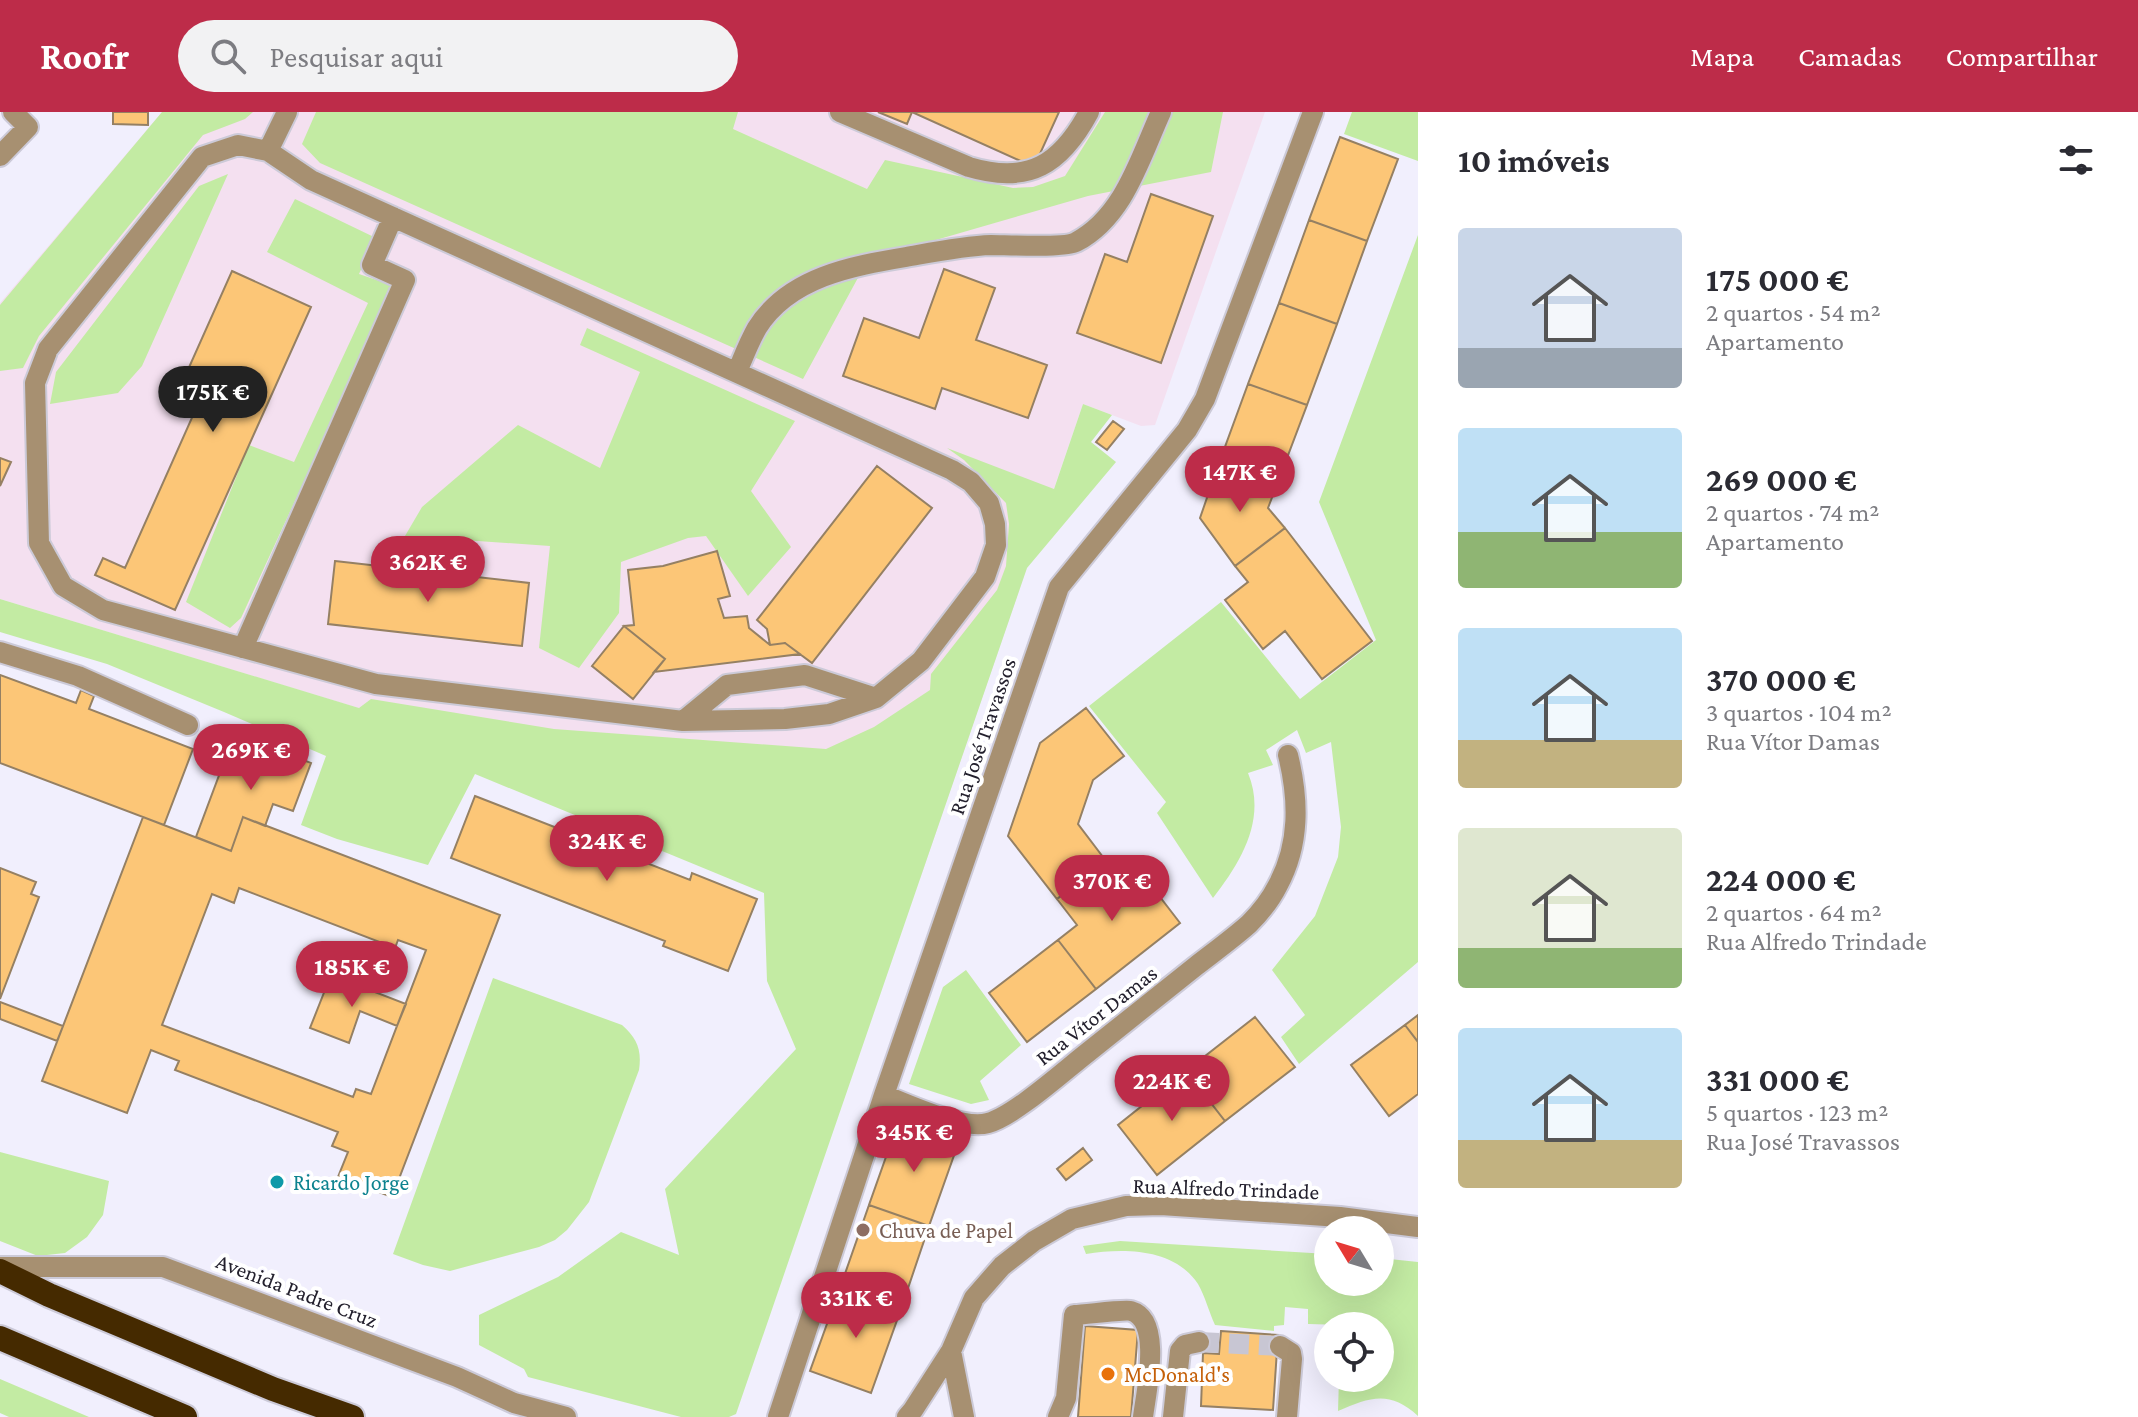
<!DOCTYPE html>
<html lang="pt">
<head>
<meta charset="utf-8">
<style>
  :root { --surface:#fff; --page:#f2f2f3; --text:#2b2b33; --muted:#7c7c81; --accent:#bd2c49 }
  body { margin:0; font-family:"Crimson Pro",serif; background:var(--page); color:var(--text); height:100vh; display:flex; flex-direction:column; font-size:30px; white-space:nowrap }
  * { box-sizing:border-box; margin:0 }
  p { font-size:26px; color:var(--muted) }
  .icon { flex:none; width:44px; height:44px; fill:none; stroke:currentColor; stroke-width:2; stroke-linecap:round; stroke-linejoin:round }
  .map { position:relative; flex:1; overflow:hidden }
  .details { display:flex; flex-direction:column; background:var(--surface); width:720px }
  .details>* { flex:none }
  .needle { width:52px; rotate:308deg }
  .buttons { position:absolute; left:1314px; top:1104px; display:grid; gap:16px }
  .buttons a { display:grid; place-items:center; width:80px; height:80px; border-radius:50%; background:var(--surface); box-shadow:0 8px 32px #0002; font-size:40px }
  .price { position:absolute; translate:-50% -68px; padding:0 18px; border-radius:28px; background:var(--accent); color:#fff; font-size:26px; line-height:52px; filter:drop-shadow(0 2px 4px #0008) }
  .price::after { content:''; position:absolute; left:50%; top:48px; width:24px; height:18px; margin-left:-12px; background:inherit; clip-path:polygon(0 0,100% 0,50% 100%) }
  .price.active { background:#222; color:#fff }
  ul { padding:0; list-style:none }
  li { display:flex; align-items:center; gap:24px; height:200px; padding:0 40px }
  li span { display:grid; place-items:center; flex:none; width:224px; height:160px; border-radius:8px; color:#555 }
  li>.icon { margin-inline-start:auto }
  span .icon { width:96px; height:96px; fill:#fffc; stroke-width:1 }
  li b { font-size:34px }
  h2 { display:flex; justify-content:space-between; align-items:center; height:96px; padding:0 40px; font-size:34px }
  header { display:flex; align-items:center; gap:48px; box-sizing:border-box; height:112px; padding:0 40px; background:var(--accent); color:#fff }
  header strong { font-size:38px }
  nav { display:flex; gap:44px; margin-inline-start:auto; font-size:28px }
  .search { width:560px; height:72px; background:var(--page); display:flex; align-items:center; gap:20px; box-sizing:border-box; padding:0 28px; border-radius:44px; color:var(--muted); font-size:30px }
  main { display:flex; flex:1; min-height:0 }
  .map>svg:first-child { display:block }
  .medical { fill:#f4e0f0 }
  .green { fill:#c3eba3 }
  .building { fill:#fcc677; stroke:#958063; stroke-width:2; fill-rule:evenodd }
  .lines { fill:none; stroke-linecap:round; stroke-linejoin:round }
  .minor-tunnel { stroke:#c8c6d3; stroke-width:20; stroke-dasharray:20 10; stroke-linecap:butt }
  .minor-casing { stroke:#cccad8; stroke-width:24 }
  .highway-casing { stroke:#cccad8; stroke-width:28 }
  .minor { stroke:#a79071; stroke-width:20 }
  .highway { stroke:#452a00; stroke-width:24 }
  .culture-dot { fill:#0f9aa8; stroke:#fff; stroke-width:3 }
  .education-dot { fill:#8d6e63; stroke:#fff; stroke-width:3 }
  .food-dot { fill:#e8710a; stroke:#fff; stroke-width:3 }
  .labels { text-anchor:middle; stroke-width:8; stroke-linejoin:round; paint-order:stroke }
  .street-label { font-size:22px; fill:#23202d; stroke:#fff }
  .culture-label { font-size:22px; fill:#0d838f; stroke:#fff; text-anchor:start }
  .education-label { font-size:22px; fill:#785e54; stroke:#fff; text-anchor:start }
  .food-label { font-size:22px; fill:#c56008; stroke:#fff; text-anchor:start }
</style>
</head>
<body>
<header>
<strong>Roofr</strong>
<div class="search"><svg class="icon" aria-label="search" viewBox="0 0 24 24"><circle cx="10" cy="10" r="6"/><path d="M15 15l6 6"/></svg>Pesquisar aqui</div>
<nav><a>Mapa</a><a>Camadas</a><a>Compartilhar</a></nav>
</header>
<main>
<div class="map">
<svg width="1418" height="1305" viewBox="0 0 1418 1305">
  <rect width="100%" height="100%" fill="#f1effd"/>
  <path class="medical" d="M162 0H1265L1155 313 1141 314 1083 292 920 767 0 487V191Z"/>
  <path class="green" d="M162 0H253L245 7 203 23 39 224 23 256 0 259V193Z
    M316 0H738L733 17 867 77 885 48 1013 76 1033 75 1065 64 1105 0H1223L1211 60 1088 84 929 130 872 140 803 267 320 51 302 32Z
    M1352 0H1418V49L1344 22Z
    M228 62 142 254 118 281 50 292 56 260 199 74Z
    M295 87 376 126 359 162 394 174 241 506 230 516 186 490 249 333 294 350 368 191 267 140Z
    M1418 123V850L1299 952 1281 925 1305 903 1272 858 1315 804 1338 745 1341 715 1331 630 1306 641 1297 618 1266 638 1273 653 1248 661C1267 707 1241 750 1213 786L1157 701 1166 690 1089 594 1221 490 1300 587 1376 528 1319 390Z
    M587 216 795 309 751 379 791 435 748 484 706 424 688 426 621 450 619 501 579 556 539 536 550 434 405 424 422 395 518 313 600 356 640 260 580 233Z
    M1083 292 1112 303 1091 330 1116 350 1027 456 736 1302 729 1305H681L528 1265 524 1257 479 1233V1203L558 1165 621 1120 679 1143 665 1077 796 937 767 869 764 781 475 662 428 753 337 727 301 713 326 644 224 600 107 552 0 520V487L359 596 371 587 554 617 826 637 874 615 930 578 931 562 997 478 1006 454 1009 412 1006 391 964 348 947 336 1054 377Z
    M966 858 1021 933 980 969 989 988 971 992 909 972 943 875Z
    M493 866 622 913C637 926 642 938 639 958L589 1090 567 1118 555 1128 539 1135 450 1159 423 1153 393 1142Z
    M0 1040 109 1069 103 1103 87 1125 65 1141 38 1144 0 1129Z
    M1120 1129 1328 1142V1170H1380V1146L1418 1150V1304C1390 1278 1370 1285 1338 1299L1339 1266H1380V1214L1308 1212V1197L1285 1195 1284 1213 1274 1214V1219L1215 1213C1209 1200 1205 1184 1198 1172 1174 1136 1124 1136 1086 1142L1083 1134Z
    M0 1267 89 1305H9L0 1301Z"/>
  <path class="building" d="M113 0H148V13L113 12Z
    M878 0H912L907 12Z
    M912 0H1059L1034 55Z
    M1340 25 1398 47 1367 129 1309 108Z
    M1151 82 1213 104 1161 251 1077 221 1105 142 1127 150Z
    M1309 108 1367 129 1337 212 1279 191Z
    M944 157 995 176 976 228 1047 253 1028 306 942 276 935 297 843 264 864 206 919 226Z
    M232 159 311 195 175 498 95 463 103 446 125 456 199 290 178 280Z
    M1279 191 1337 212 1307 293 1248 272Z
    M1248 272 1307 293 1276 375 1218 354Z
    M1113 309 1124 317 1107 338 1096 330Z
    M0 346 11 350 0 374Z
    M877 354 932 396 812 551 785 531 770 533 767 517 757 508Z
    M1218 354 1276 375 1268 396 1285 416 1235 454 1200 406Z
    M1285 416 1372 529 1322 567 1285 519 1263 537 1225 488 1248 470 1235 454Z
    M717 439 730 484 718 487 724 506 747 504 749 516 770 533 785 531 800 542 654 560 665 547 624 514 634 513 628 458 663 454Z
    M335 449 529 471 522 534 328 512Z
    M624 514 665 547 633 587 592 554Z
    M0 563 76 591 81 578 94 584 89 597 193 637 164 713 0 651Z
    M1086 596 1124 644 1093 668 1078 712 1106 749 1057 787 1008 724 1040 631Z
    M266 633 311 651 293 699 273 692 265 714 243 705 231 739 196 725 230 634 261 646Z
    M475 684 690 768 692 761 757 787 728 859 663 834 665 829 451 746Z
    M143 705 231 739 243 705 500 803 392 1085 338 1065 348 1040 332 1034 338 1020 175 958 179 949 151 938 127 1001 42 969ZM239 776 395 836 398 828 426 838 371 982 356 977 353 985 162 913 212 782 234 791Z
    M1106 749 1127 776 1143 763 1180 811 1096 877 1058 828 1077 813 1057 787Z
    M0 756 36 770 31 782 39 785 0 887Z
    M1058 828 1096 877 1027 930 989 881Z
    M331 863 406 892 397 914 360 899 349 931 310 916Z
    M0 890 63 914 57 929 0 907Z
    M1418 903V930L1405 913Z
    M1255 905 1295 955 1225 1009 1186 959Z
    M1405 913 1418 930V982L1389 1004 1351 953Z
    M1186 959 1225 1009 1157 1063 1118 1013Z
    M898 1011 958 1032 929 1114 869 1093Z
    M1083 1036 1092 1048 1066 1068 1057 1057Z
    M869 1093 929 1114 901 1197 840 1176Z
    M840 1176 901 1197 871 1281 810 1259Z
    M1085 1214 1138 1218 1131 1305H1078Z
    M1221 1219 1278 1223 1273 1298 1201 1294 1203 1241 1219 1242Z"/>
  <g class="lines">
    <path class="minor-tunnel" d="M1199 1230 1280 1234"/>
    <g class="minor-casing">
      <path id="minor" d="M840 0 969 55C1029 73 1061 52 1089 0
        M238 33 268 39 311 68 952 358 971 370 989 391 995 412 996 433 985 465 921 549 876 586 829 602 785 607 683 609 376 572 103 498 63 474 39 431 35 271 48 237 202 45Z
        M268 39 287 0
        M0 44 28 15 13 0
        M737 260C743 246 749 230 757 216 789 165 852 154 906 145 934 140 963 134 991 133 1006 133 1066 136 1076 130 1124 105 1140 46 1161 0
        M243 536 405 168 372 153 393 105
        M0 540 78 564 188 613
        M683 609 727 573 805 563 876 586
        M884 983C909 993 963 1018 988 1011 1014 1004 1064 959 1087 941 1123 912 1160 883 1196 854 1214 840 1232 827 1249 812 1260 801 1271 787 1278 773 1300 732 1299 688 1288 643
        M0 1155H163L457 1265 514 1291 566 1305
        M1280 1234 1291 1241 1292 1247 1287 1305
        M951 1239 964 1305
        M778 1305 884 983 1059 475 1187 318 1205 287 1313 0
        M907 1305 913 1298 951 1239 974 1186 1002 1154 1034 1129 1072 1107 1126 1094 1161 1093 1340 1105 1418 1115
        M1058 1305 1066 1286 1074 1203C1084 1203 1124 1197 1131 1199 1163 1208 1146 1280 1143 1305
        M1173 1305 1180 1239 1185 1233 1199 1230"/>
    </g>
    <g class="highway-casing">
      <path id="highway" d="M0 1159 49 1183 273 1277 352 1305
        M0 1226 185 1305"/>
    </g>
    <use href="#minor" class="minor"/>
    <use href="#highway" class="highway"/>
  </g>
  <circle class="culture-dot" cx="277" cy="1070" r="8"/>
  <circle class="education-dot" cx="863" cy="1118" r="8"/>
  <circle class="food-dot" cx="1108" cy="1262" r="8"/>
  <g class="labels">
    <g class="street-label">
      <text transform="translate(982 624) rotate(-71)" y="8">Rua José Travassos</text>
      <text transform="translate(1096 903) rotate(-38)" y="8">Rua Vítor Damas</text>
      <text transform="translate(1226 1076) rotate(2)" y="8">Rua Alfredo Trindade</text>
      <text transform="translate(297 1178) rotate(21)" y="8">Avenida Padre Cruz</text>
    </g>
    <g class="culture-label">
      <text x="293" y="1078">Ricardo Jorge</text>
    </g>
    <g class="education-label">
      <text x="879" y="1126">Chuva de Papel</text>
    </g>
    <g class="food-label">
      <text x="1124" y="1270">McDonald's</text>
    </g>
  </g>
</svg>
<div class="buttons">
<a><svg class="needle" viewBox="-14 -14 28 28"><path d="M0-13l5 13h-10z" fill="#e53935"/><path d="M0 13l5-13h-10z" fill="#7c7c81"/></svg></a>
<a><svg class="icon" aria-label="locate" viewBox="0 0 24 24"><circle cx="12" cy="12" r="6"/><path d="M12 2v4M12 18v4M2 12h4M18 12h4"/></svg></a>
</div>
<b class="price active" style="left:213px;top:322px">175K €</b>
<b class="price" style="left:1240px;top:402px">147K €</b>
<b class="price" style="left:428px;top:492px">362K €</b>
<b class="price" style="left:251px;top:680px">269K €</b>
<b class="price" style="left:607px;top:771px">324K €</b>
<b class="price" style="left:1112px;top:811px">370K €</b>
<b class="price" style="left:352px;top:897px">185K €</b>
<b class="price" style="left:1172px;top:1011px">224K €</b>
<b class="price" style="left:914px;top:1062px">345K €</b>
<b class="price" style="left:856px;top:1228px">331K €</b>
</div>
<section class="details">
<h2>10 imóveis<svg class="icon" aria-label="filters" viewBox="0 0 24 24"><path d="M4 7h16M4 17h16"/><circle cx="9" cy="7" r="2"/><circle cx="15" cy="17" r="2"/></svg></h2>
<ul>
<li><span style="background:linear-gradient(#c9d6e8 75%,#9aa5b1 0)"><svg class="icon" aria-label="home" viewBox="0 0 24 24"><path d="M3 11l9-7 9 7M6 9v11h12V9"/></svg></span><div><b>175 000 €</b><p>2 quartos · 54 m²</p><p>Apartamento</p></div></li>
<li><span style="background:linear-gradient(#bfe0f5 65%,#8fb573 0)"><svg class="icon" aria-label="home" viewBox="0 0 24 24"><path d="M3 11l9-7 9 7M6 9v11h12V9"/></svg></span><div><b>269 000 €</b><p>2 quartos · 74 m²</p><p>Apartamento</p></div></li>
<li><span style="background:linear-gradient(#bfe0f5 70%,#c2b280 0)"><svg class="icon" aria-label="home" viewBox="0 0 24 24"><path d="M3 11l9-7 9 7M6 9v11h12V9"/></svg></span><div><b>370 000 €</b><p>3 quartos · 104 m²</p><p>Rua Vítor Damas</p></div></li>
<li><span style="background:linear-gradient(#dfe7d0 75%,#8fb573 0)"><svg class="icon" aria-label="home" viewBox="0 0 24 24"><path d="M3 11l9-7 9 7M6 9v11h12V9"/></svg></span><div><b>224 000 €</b><p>2 quartos · 64 m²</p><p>Rua Alfredo Trindade</p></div></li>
<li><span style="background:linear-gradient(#bfe0f5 70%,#c2b280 0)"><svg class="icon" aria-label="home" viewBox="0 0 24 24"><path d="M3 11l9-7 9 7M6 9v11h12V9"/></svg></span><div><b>331 000 €</b><p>5 quartos · 123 m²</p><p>Rua José Travassos</p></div></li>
</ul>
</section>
</main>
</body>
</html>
